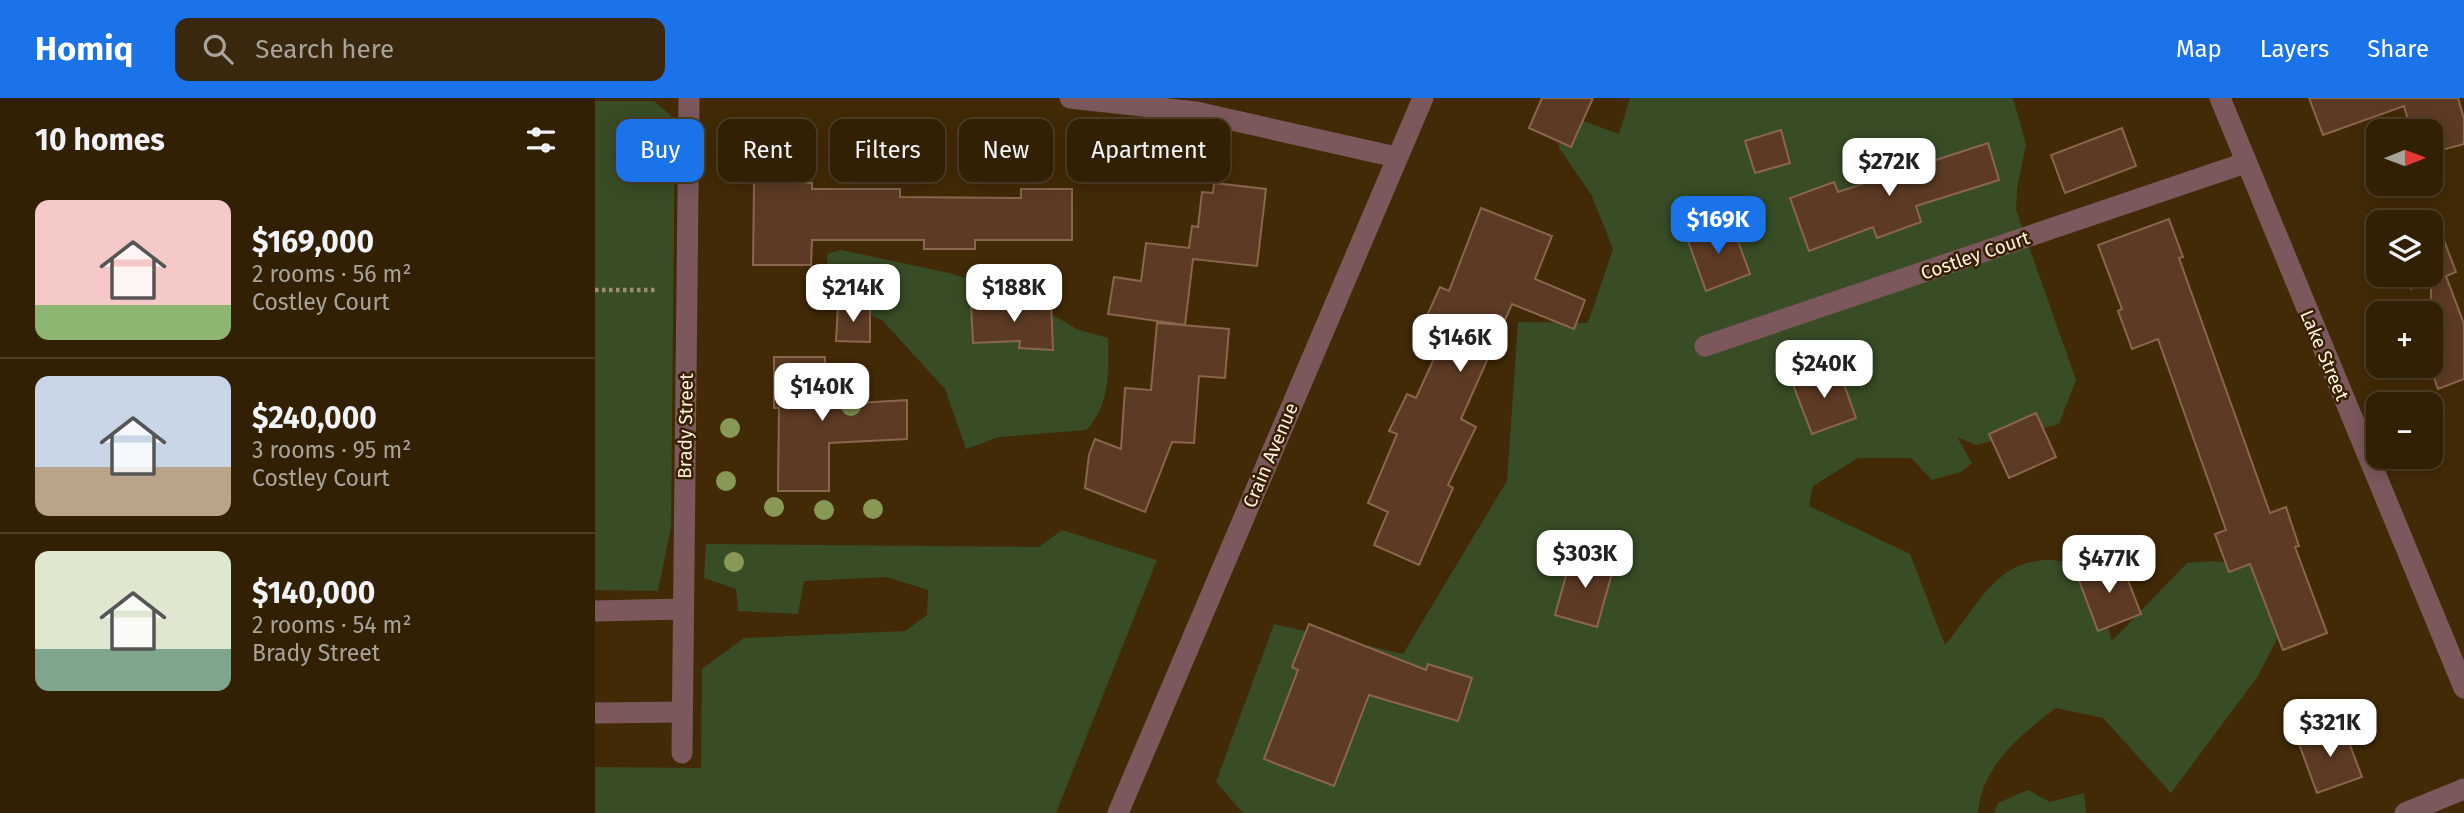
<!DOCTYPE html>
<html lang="en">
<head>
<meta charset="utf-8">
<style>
  :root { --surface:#322004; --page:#3a280e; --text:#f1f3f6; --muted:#a8a39a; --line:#4d3e26; --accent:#1a73e8 }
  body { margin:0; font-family:"Fira Sans",sans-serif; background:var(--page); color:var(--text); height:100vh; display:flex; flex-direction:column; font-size:26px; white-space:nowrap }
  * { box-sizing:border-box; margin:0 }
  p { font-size:23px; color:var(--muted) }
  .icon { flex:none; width:38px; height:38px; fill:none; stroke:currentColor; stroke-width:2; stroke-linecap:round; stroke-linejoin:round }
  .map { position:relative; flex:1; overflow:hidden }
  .panel { display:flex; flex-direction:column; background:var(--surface); width:595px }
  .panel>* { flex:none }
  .top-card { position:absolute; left:21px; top:21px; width:665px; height:63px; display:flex; gap:14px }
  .needle { width:46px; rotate:89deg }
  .fabs { position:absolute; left:1771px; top:21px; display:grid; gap:14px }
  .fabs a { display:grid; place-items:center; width:77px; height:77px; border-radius:14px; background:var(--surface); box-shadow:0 4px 18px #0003,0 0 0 2px var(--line); font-size:35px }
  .price { position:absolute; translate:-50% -60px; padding:0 16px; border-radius:14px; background:#fff; color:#222; font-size:23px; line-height:46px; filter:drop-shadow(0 2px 4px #0008) }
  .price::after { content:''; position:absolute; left:50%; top:42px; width:21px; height:16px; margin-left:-10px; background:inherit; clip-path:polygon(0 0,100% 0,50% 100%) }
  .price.on { background:var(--accent); color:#fff }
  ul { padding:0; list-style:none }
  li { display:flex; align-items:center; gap:21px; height:175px; padding:0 35px }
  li+li { border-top:2px solid var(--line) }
  li span { display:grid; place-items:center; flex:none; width:196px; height:140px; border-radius:14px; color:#555 }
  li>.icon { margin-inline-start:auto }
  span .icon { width:84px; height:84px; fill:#fffc; stroke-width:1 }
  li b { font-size:30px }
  h2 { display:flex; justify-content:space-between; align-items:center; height:84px; padding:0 35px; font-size:30px }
  .pill { padding:0 24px; border-radius:14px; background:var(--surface); box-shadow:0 4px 18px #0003,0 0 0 2px var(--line); font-size:24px; line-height:63px }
  .pill.on { background:var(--accent); color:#fff }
  header { display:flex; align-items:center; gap:42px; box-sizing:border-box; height:98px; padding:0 35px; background:var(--accent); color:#fff }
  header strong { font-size:33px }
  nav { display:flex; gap:38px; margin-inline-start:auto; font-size:24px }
  .search { width:490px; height:63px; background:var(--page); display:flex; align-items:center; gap:18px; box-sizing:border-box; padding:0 24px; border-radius:14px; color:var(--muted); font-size:26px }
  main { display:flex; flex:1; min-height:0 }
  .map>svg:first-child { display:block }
  .green { fill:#384d26 }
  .building { fill:#5d3a24; stroke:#8b654e; stroke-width:2 }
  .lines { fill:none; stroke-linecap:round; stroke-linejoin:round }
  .path { stroke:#9e8c72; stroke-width:4.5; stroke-dasharray:3.5 3.5; stroke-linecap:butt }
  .service { stroke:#7c585c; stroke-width:21 }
  .minor { stroke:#7c585c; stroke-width:21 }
  .tertiary { stroke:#7c585c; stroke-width:21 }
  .tree { fill:#879954 }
  .labels { text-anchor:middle; stroke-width:5; stroke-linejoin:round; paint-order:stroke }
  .street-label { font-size:19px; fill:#fff2e3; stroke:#372000 }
</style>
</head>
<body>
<header>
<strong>Homiq</strong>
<div class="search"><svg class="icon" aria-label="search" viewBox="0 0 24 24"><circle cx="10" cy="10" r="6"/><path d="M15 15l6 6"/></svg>Search here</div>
<nav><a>Map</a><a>Layers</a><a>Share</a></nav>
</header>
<main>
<section class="panel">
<h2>10 homes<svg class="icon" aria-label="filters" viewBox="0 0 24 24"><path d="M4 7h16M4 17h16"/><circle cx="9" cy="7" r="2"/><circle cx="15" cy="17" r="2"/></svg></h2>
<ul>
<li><span style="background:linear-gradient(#f6c9c9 75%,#8fb573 0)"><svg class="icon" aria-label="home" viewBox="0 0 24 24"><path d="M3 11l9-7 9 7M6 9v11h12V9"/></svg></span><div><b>$169,000</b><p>2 rooms · 56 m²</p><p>Costley Court</p></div></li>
<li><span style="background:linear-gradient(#c9d6e8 65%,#b9a48a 0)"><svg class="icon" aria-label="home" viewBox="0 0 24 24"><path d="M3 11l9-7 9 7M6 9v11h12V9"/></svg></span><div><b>$240,000</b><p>3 rooms · 95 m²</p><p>Costley Court</p></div></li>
<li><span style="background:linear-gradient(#dfe7d0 70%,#7fa58c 0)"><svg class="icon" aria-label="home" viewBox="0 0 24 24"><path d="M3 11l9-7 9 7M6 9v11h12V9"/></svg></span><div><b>$140,000</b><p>2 rooms · 54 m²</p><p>Brady Street</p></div></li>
</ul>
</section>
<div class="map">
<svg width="1869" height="715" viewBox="0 0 1869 715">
  <rect width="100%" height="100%" fill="#422a06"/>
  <path class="green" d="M1035 0H1418L1431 46 1422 91 1421 112 1481 282 1464 326 1381 347 1362 339 1377 365 1366 374 1337 382 1316 360H1263L1218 388 1214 408 1315 456 1350 547C1381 512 1399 462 1454 462 1467 462 1483 469 1496 472L1517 543 1592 465 1617 463 1679 468 1704 498 1663 578 1576 695 1508 620 1461 610C1426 636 1386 669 1383 715H648L621 684 679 526 808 556 912 383 923 224 993 225 1018 151 997 98 963 48 980 20 1024 36Z
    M0 3H59L80 21 76 429 63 493 0 492Z
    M246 152 354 175 417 194 484 232 513 240C514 273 515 308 491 332L404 339 371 351 350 291 288 223 241 199 233 191 232 156Z
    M467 432 562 462 461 715H0V669L106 670 107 571 149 540 310 533 332 517 333 492 292 479 209 483 203 516 143 513 141 491 109 480 111 446 444 449Z
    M1433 692 1455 704 1489 695 1491 715H1399L1403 705Z"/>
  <path class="building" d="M947 0H998L976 49 934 30Z
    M1714 0H1863L1869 21V46L1836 55V33H1816L1809 8 1728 37Z
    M1527 30 1541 68 1470 95 1456 57Z
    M1186 32 1195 65 1160 75 1150 43Z
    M1393 45 1404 82 1321 108 1326 124 1282 140 1278 129 1214 153 1195 100 1239 84 1243 94Z
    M159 85H217V91H305V99L426 100V91H477V142H380V151H329V142H217L216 167H158Z
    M619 85 671 91 662 168 598 161 590 227 513 216 519 179 546 183 551 145 594 150 597 128 603 129 607 94 618 95Z
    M886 110 957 138 940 181 990 202 979 231 917 206 866 321 881 329 853 387 858 390 824 467 779 447 793 414 773 405 802 336 794 333 812 296 821 300 847 243 825 233 845 189 854 193Z
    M1574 121 1588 159 1584 160 1675 415 1691 409 1704 448 1700 449 1732 535 1688 552 1655 466 1634 474 1620 436 1631 432 1563 241 1537 251 1523 213 1527 211 1503 147Z
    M1841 121 1861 174 1851 178 1869 226V281L1843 291 1836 271V183L1816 191 1811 177H1836L1833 124Z
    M1136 124 1155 176 1111 193 1092 140Z
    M456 203 458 252 424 250 425 243 378 245 376 205Z
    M243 208 275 209V244L241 243Z
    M562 225 634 231 630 280 604 278 599 345 577 344 550 414 490 390 494 357 500 341 526 351 530 290 556 292Z
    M179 259H230L229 307 312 302V341L234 345V393H183L184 310H179Z
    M1242 267 1261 320 1217 336 1197 284Z
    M1441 315 1461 359 1414 380 1394 336Z
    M977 456 1019 468 1002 529 960 517Z
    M1525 461 1546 516 1503 533 1482 477Z
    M714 526 831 572 833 566 877 580 863 623 774 597 739 688 669 661 703 572 697 569Z
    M1747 626 1767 679 1722 695 1703 643Z"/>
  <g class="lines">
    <path class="path" d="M0 192H62"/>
    <path class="service" d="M0 513 88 511
      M0 615 87 614"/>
    <path class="minor" d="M475 0 601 14 801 59
      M1110 248 1650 65
      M87 655 94 0
      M523 715 828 0
      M1810 715 1869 691"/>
    <path class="tertiary" d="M1625 0 1869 590"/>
  </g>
  <g class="tree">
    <circle cx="256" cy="308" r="10"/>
    <circle cx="135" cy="330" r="10"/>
    <circle cx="131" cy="383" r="10"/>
    <circle cx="179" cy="409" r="10"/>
    <circle cx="278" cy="411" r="10"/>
    <circle cx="229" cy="412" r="10"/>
    <circle cx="139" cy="464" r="10"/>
  </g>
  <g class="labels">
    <g class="street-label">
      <text transform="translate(1380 157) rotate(-19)" y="7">Costley Court</text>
      <text transform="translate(1730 257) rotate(67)" y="7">Lake Street</text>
      <text transform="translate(90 328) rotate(-89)" y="7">Brady Street</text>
      <text transform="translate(675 357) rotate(-67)" y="7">Crain Avenue</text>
    </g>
  </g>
</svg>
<div class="fabs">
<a><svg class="needle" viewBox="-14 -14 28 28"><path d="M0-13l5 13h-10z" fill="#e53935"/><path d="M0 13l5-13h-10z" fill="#a8a39a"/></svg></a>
<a><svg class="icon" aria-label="layers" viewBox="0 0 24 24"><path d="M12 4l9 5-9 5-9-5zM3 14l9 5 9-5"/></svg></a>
<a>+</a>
<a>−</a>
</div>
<b class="price" style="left:1294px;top:100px">$272K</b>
<b class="price on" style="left:1123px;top:158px">$169K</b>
<b class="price" style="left:258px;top:226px">$214K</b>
<b class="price" style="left:419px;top:226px">$188K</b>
<b class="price" style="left:865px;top:276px">$146K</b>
<b class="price" style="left:1229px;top:302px">$240K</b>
<b class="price" style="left:227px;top:325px">$140K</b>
<b class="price" style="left:990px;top:492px">$303K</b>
<b class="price" style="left:1514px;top:497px">$477K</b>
<b class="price" style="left:1735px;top:661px">$321K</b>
<div class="top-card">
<a class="pill on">Buy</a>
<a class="pill">Rent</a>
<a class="pill">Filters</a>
<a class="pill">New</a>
<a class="pill">Apartment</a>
</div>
</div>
</main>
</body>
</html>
